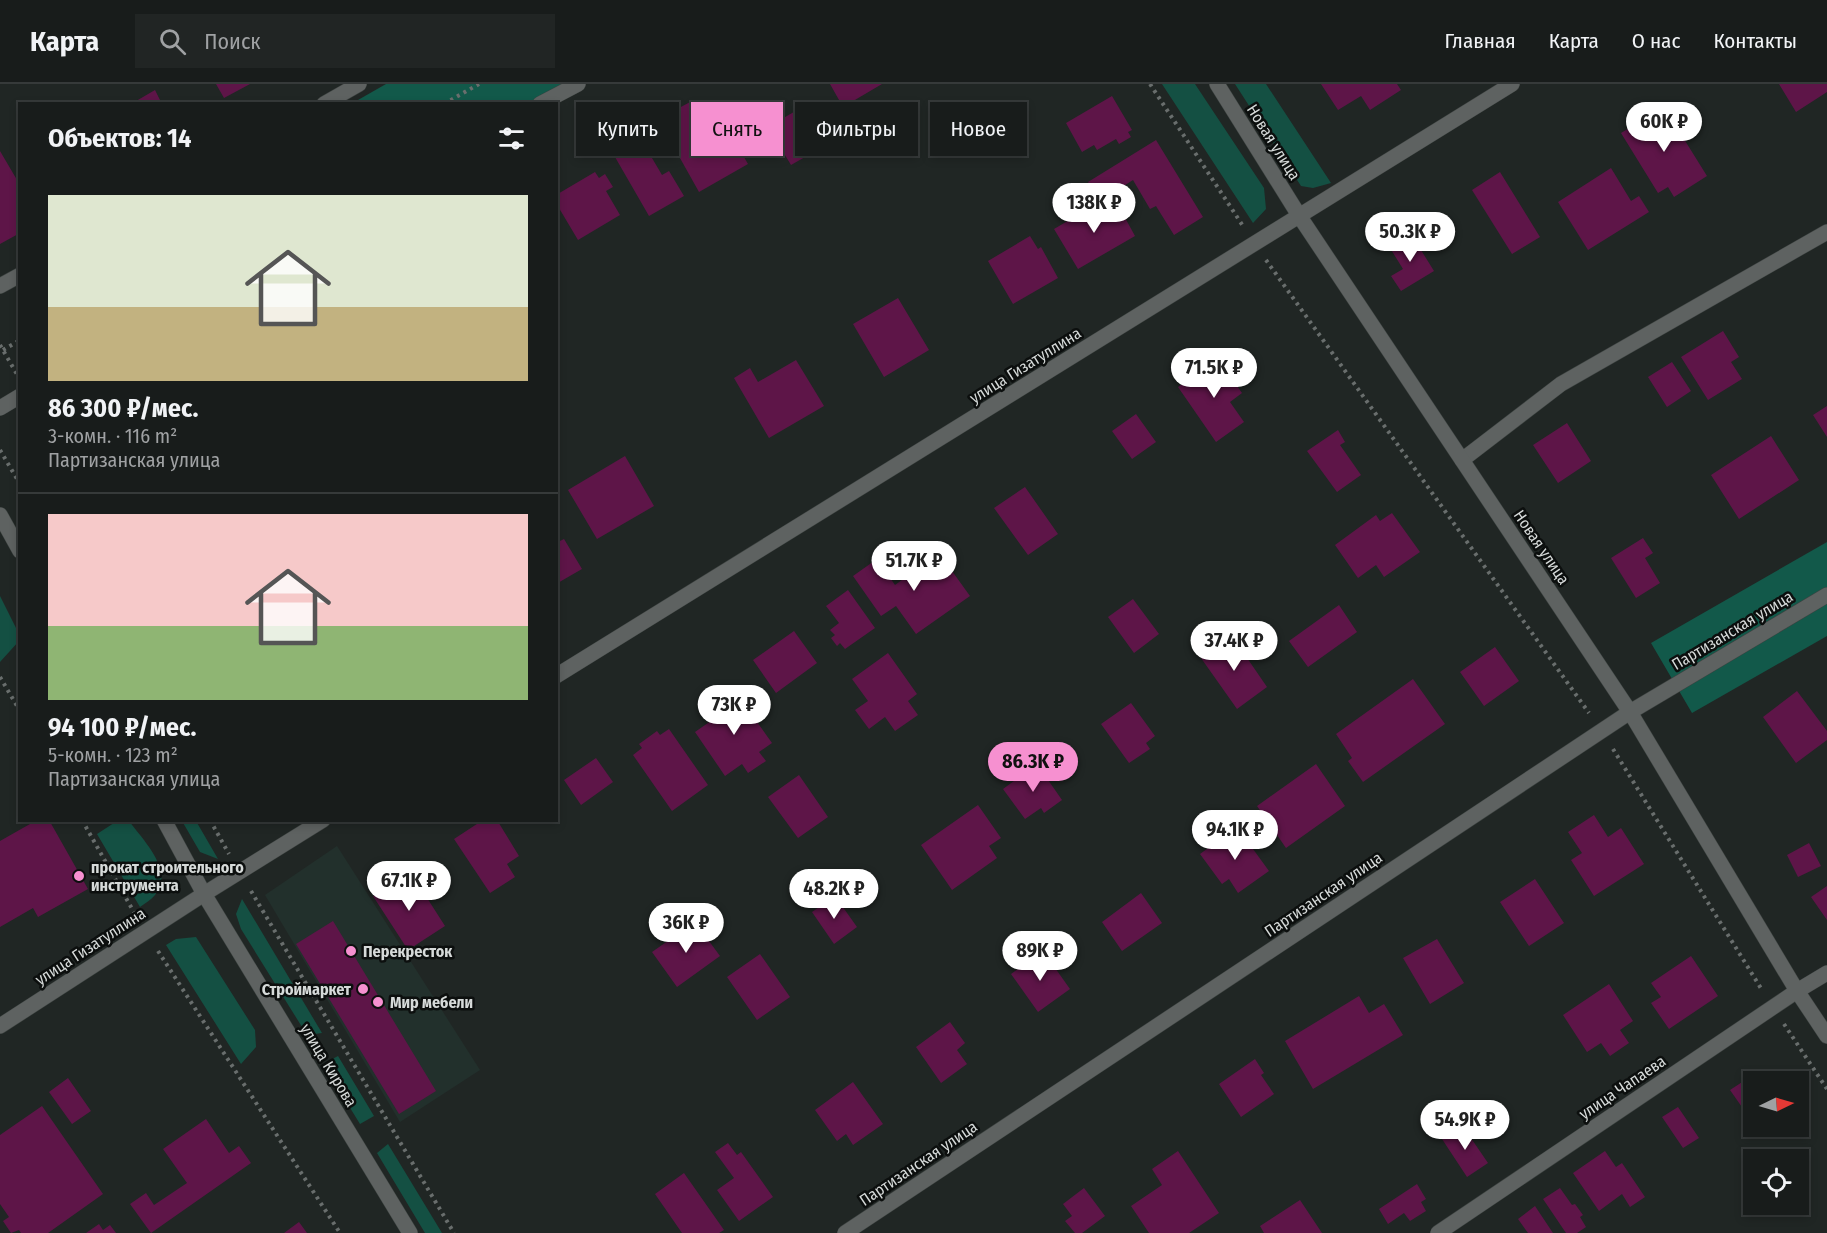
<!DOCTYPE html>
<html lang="ru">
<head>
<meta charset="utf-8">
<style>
  :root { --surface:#181c1b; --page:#212524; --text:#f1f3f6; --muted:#9fa1a3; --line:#363a3a; --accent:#f690d0 }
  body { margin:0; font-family:"Fira Sans Condensed",sans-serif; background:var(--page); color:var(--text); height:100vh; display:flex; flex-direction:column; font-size:22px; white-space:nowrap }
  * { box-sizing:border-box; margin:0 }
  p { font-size:20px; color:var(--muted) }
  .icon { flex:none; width:33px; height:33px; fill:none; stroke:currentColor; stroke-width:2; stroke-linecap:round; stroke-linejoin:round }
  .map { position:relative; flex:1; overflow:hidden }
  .panel { position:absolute; left:18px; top:18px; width:540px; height:720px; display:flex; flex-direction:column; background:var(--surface); border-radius:0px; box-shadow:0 3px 9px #0003,0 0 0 2px var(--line) }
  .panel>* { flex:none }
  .banner { position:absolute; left:576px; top:18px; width:570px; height:54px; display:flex; gap:12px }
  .needle { width:39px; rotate:85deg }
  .controls { position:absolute; left:1743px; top:987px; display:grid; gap:12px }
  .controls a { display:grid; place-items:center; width:66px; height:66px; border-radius:0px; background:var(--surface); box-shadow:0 3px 9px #0003,0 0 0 2px var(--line); font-size:30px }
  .price { position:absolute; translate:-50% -51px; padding:0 14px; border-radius:21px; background:#fff; color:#222; font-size:20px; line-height:39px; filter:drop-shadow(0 2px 3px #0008) }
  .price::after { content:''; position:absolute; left:50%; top:36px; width:18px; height:14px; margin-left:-9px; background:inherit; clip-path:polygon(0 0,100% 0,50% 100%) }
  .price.selected { background:var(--accent); color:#111 }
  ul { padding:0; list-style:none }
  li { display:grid; align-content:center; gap:12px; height:318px; padding:0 30px }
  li+li { border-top:2px solid var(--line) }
  li span { display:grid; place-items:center; height:186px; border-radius:0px; color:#555 }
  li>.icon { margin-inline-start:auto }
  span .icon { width:108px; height:108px; fill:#fffc; stroke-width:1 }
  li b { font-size:26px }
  h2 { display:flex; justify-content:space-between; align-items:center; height:72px; padding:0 30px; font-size:26px }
  .pill { padding:0 21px; border-radius:0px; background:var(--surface); box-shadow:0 3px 9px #0003,0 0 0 2px var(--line); font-size:21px; line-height:54px }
  .pill.selected { background:var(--accent); color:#111 }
  header { display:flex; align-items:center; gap:36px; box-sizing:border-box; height:84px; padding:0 30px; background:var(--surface); border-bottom:2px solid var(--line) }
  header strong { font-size:28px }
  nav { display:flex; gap:33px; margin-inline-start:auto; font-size:21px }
  .search { width:420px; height:54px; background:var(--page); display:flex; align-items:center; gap:15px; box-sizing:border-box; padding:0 21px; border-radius:0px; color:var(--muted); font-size:22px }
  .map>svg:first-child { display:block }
  .built { fill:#22302c }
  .green { fill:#145043 }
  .forest { fill:#12594a }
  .building { fill:#5e1548 }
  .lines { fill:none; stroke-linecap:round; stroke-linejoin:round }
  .service-casing { stroke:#3d4341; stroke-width:16 }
  .minor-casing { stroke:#3d4341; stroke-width:16 }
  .path { stroke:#696e6d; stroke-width:4; stroke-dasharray:3 4.5; stroke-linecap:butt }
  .service { stroke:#5e6261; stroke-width:15 }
  .minor { stroke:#5e6261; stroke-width:15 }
  .poi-dot { fill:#f690d0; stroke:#0c0f0e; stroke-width:2 }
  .labels { text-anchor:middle; stroke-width:5; stroke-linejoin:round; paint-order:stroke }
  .street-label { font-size:16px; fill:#d6dad9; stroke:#0c0f0e }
  .poi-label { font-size:16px; font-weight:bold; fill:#d6dad9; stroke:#0c0f0e; text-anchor:start }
</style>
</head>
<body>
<header>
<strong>Карта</strong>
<div class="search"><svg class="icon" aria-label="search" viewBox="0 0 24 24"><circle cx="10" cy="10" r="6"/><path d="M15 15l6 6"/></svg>Поиск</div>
<nav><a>Главная</a><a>Карта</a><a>О нас</a><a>Контакты</a></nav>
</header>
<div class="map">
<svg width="1827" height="1149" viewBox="0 0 1827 1149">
  <rect width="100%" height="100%" fill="#202624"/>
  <path class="built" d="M337 762 480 986 400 1038 265 811Z"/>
  <path class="green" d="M1162 0H1195L1264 104 1266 125 1253 139Z
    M1235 0H1266L1331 99 1313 104 1301 102Z
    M0 512 20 552 19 557 0 578Z
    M117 737H129C143 756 175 787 155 811 151 816 145 819 140 823L97 750Z
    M182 737H196L218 775 200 768Z
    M242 815 322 949 307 951 241 845 236 830Z
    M196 853 255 946 256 963 241 980 166 861 176 855Z
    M338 972 374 1032 360 1040 323 980Z
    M388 1060 442 1149H425L377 1069Z"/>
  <path class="forest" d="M386 0H566L530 19 351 20Z
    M1827 458V552L1692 629 1651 559Z"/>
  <path class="building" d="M216 0H250L224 14Z
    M830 0H882L843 23Z
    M1321 0H1397L1401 6 1370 26 1361 12 1338 26Z
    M1779 0H1827V8L1796 28Z
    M155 6 162 20H131Z
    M1112 12 1132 46 1128 48 1131 53 1119 60 1116 55 1097 66 1094 61 1082 68 1066 39Z
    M692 17 704 39 719 30 748 80 699 108 671 58 678 55 664 32Z
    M811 18 833 57 791 81 768 43Z
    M1664 23 1707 92 1674 113 1668 103 1658 109 1621 49Z
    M1156 56 1203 133 1174 151 1156 122 1150 125 1133 96 1100 117 1088 98Z
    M642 57 662 91 669 87 684 112 649 132 615 73Z
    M0 67 20 101V149L0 160Z
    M1611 84 1631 117 1639 112 1649 128 1588 166 1558 118Z
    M595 88 599 94 605 90 613 103 606 107 620 131 578 156 556 119V111Z
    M1500 88 1540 153 1512 170 1472 106Z
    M1100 118 1106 128 1118 121 1135 152 1078 185 1054 145Z
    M1411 150 1434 187 1401 207 1391 192 1403 185 1390 164Z
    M1030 152 1038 165 1041 163 1058 194 1013 220 988 177Z
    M898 214 929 266 884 293 853 240Z
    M1723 247 1739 273 1731 278 1742 295 1708 316 1681 273Z
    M1218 275 1242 309 1230 318 1244 338 1216 358 1178 303Z
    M796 276 824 322 769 354 734 294 750 284 758 298Z
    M1672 278 1691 307 1667 323 1648 293Z
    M1827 322V353L1813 331Z
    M1136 330 1156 358 1132 375 1112 347Z
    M1567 339 1591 377 1558 399 1533 361Z
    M1338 346 1345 358 1340 361 1361 391 1337 408 1307 367Z
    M1771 352 1799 396 1739 435 1711 391Z
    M625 372 654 422 597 455 568 406Z
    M1025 403 1058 450 1028 471 994 424Z
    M1392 429 1420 468 1384 493 1376 481 1358 494 1335 461 1376 431 1380 437Z
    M1643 454 1653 469 1645 474 1660 499 1636 514 1611 474Z
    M564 455 582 485 556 500V459Z
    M939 469 970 512 916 550 896 522 881 532 853 492 877 475 895 501Z
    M848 506 875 544 845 565 840 559 837 562 831 554 835 551 830 546 839 539 826 522Z
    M1133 515 1159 550 1134 569 1108 533Z
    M1339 521 1357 548 1308 583 1289 557Z
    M794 547 817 579 776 609 753 576Z
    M1232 552 1267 603 1237 625 1201 574Z
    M1495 563 1519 597 1484 622 1460 588Z
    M888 569 917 610 908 617 918 631 895 647 885 633 869 645 855 626 868 617 852 595Z
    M1413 595 1445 640 1363 698 1348 677 1352 674 1336 650Z
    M735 607 772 659 759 668 766 677 748 689 742 680 725 692 695 648 718 632 712 623Z
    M1797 607 1827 647V656L1796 679 1763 633Z
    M1131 619 1155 652 1146 659 1150 665 1129 679 1101 640Z
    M669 645 708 701 672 727 633 671 642 664 639 660 657 647 660 651Z
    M596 674 613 698 581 721 564 696Z
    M1037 680 1062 716 1044 729 1041 724 1025 735 1003 705Z
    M1316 680 1345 722 1286 764 1257 722Z
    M799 691 828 733 798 754 768 713Z
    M978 721 1001 754 989 762 997 774 952 806 921 761Z
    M1594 731 1608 753 1621 744 1644 780 1594 812 1571 776 1582 769 1568 748Z
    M37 736H49L88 805 38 833 33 824 0 843V757Z
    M483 736H497L519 772 507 780 515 793 490 809 454 755Z
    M1237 743 1269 787 1238 809 1229 795 1222 800 1200 770Z
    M1809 759 1821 782 1798 793 1787 771Z
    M413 792 445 842 408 866 373 812 400 795 403 799Z
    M1535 795 1564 839 1529 862 1500 818Z
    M1827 802V836L1811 813Z
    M1141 809 1162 839 1122 867 1102 838Z
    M835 812 857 843 834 860 812 828Z
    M333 837 436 1007 399 1030 296 860Z
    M695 838 720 872 677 903 652 868Z
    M1437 855 1464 899 1430 920 1403 874Z
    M1043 867 1070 905 1038 928 1011 890Z
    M760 870 790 913 757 936 727 893Z
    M1691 872 1718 912 1669 945 1651 919 1661 913 1651 899Z
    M1609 900 1633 937 1620 946 1629 959 1610 972 1601 959 1587 968 1563 931Z
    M1359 912 1369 929 1384 920 1403 951 1313 1005 1285 957Z
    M950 938 965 959 957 966 967 980 941 999 916 963Z
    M1255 975 1264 989 1261 991 1274 1010 1241 1033 1219 1000Z
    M1759 987 1766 998H1754V1034L1751 1036 1730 1006Z
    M68 994 91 1027 72 1040 49 1008Z
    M853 998 883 1040 853 1061 846 1050 837 1057 815 1026Z
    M42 1022 103 1110 48 1149H21L19 1146 11 1149 3 1137 9 1133 0 1120V1051Z
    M1678 1023 1699 1054 1683 1064 1662 1033Z
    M206 1035 229 1069 239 1062 251 1079 151 1149 130 1120 146 1109 154 1121 187 1099 163 1065Z
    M1462 1041 1488 1079 1467 1093 1442 1055Z
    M728 1059 737 1071 741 1068 773 1113 739 1137 717 1106 734 1094 715 1068Z
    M1178 1067 1219 1129 1189 1149H1149L1131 1122 1162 1101 1152 1085Z
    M1605 1067 1616 1083 1622 1079 1645 1113 1630 1123 1622 1110 1599 1127 1573 1089Z
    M684 1089 724 1146 719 1149H682L655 1110Z
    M1417 1100 1426 1115 1421 1118 1426 1127 1410 1137 1404 1129 1388 1140 1379 1125Z
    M1084 1104 1105 1132 1082 1149H1075L1065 1137 1072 1132 1063 1120Z
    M1560 1104 1572 1121 1575 1120 1583 1131 1580 1133 1586 1143 1577 1149H1566L1543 1115Z
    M1300 1116 1322 1149H1264L1260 1142Z
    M1535 1122 1553 1149H1528L1518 1135Z
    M299 1138 307 1149H284Z
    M99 1140 103 1146 110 1141 116 1149H86Z"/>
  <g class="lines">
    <g class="service-casing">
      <path id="service" d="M1462 376 1561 300 1827 148"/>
    </g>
    <g class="minor-casing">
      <path id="minor" d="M1217 0 1300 133 1630 628 1797 907 1827 952
        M324 20 359 0
        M540 20 578 0
        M0 202 20 191
        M0 324 20 312
        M0 431 20 467
        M556 592 1512 0
        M164 736 204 810 410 1149
        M0 942 204 810 323 736
        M845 1149 1630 628 1827 511
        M1438 1149 1797 907 1827 889"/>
    </g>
    <path class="path" d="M1150 0 1243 142
      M444 20 479 0
      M1266 176 1589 629
      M0 261 18 292
      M3 266 20 256
      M0 366 20 400
      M0 593 20 627
      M1613 665 1762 906
      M82 736 135 830
      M210 736 229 770
      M251 807 454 1149
      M158 867 340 1149
      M1784 940 1827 1005"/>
    <use href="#service" class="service"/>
    <use href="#minor" class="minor"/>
  </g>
  <g class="poi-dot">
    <circle cx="79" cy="792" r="6"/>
    <circle cx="351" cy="867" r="6"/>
    <circle cx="363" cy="905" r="6"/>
    <circle cx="378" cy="918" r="6"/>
  </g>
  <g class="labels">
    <g class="street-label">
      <text transform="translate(1274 58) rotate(58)" y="6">Новая улица</text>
      <text transform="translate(1025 281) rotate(-32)" y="6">улица Гизатуллина</text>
      <text transform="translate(1542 463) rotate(56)" y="6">Новая улица</text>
      <text transform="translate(1732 546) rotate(-31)" y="6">Партизанская улица</text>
      <text transform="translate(1323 810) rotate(-34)" y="6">Партизанская улица</text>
      <text transform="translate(90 862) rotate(-33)" y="6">улица Гизатуллина</text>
      <text transform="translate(329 981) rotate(59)" y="6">улица Кирова</text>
      <text transform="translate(1622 1003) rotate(-34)" y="6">улица Чапаева</text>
      <text transform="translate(918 1079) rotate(-34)" y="6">Партизанская улица</text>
    </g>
    <g class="poi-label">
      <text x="91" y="789">прокат строительного<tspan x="91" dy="18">инструмента</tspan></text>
      <text x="363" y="873">Перекресток</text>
      <text x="351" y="911" text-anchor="end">Строймаркет</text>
      <text x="390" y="924">Мир мебели</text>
    </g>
  </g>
</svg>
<div class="controls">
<a><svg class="needle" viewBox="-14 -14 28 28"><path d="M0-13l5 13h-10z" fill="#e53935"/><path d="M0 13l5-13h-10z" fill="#9fa1a3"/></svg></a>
<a><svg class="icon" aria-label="locate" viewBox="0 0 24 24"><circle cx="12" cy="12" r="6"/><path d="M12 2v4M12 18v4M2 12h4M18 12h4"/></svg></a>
</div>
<b class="price" style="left:1664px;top:69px">60K ₽</b>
<b class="price" style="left:1094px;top:150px">138K ₽</b>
<b class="price" style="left:1410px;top:179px">50.3K ₽</b>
<b class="price" style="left:1214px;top:315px">71.5K ₽</b>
<b class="price" style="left:914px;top:508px">51.7K ₽</b>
<b class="price" style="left:1234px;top:588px">37.4K ₽</b>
<b class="price" style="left:734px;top:652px">73K ₽</b>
<b class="price selected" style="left:1033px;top:709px">86.3K ₽</b>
<b class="price" style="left:1235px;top:777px">94.1K ₽</b>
<b class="price" style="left:409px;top:828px">67.1K ₽</b>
<b class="price" style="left:834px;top:836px">48.2K ₽</b>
<b class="price" style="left:686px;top:870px">36K ₽</b>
<b class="price" style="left:1040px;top:898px">89K ₽</b>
<b class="price" style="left:1465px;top:1067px">54.9K ₽</b>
<div class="banner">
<a class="pill">Купить</a>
<a class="pill selected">Снять</a>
<a class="pill">Фильтры</a>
<a class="pill">Новое</a>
</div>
<section class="panel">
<h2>Объектов: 14<svg class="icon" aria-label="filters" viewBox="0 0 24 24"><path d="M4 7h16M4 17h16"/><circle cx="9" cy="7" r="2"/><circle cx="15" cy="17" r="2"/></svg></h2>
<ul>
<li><span style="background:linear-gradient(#dfe7d0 60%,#c2b280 0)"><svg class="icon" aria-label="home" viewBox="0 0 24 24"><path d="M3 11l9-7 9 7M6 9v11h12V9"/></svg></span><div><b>86 300 ₽/мес.</b><p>3-комн. · 116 m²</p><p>Партизанская улица</p></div></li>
<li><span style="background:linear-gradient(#f6c9c9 60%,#8fb573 0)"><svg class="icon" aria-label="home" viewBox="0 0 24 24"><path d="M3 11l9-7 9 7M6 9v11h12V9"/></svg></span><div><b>94 100 ₽/мес.</b><p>5-комн. · 123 m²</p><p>Партизанская улица</p></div></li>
</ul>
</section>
</div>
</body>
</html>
